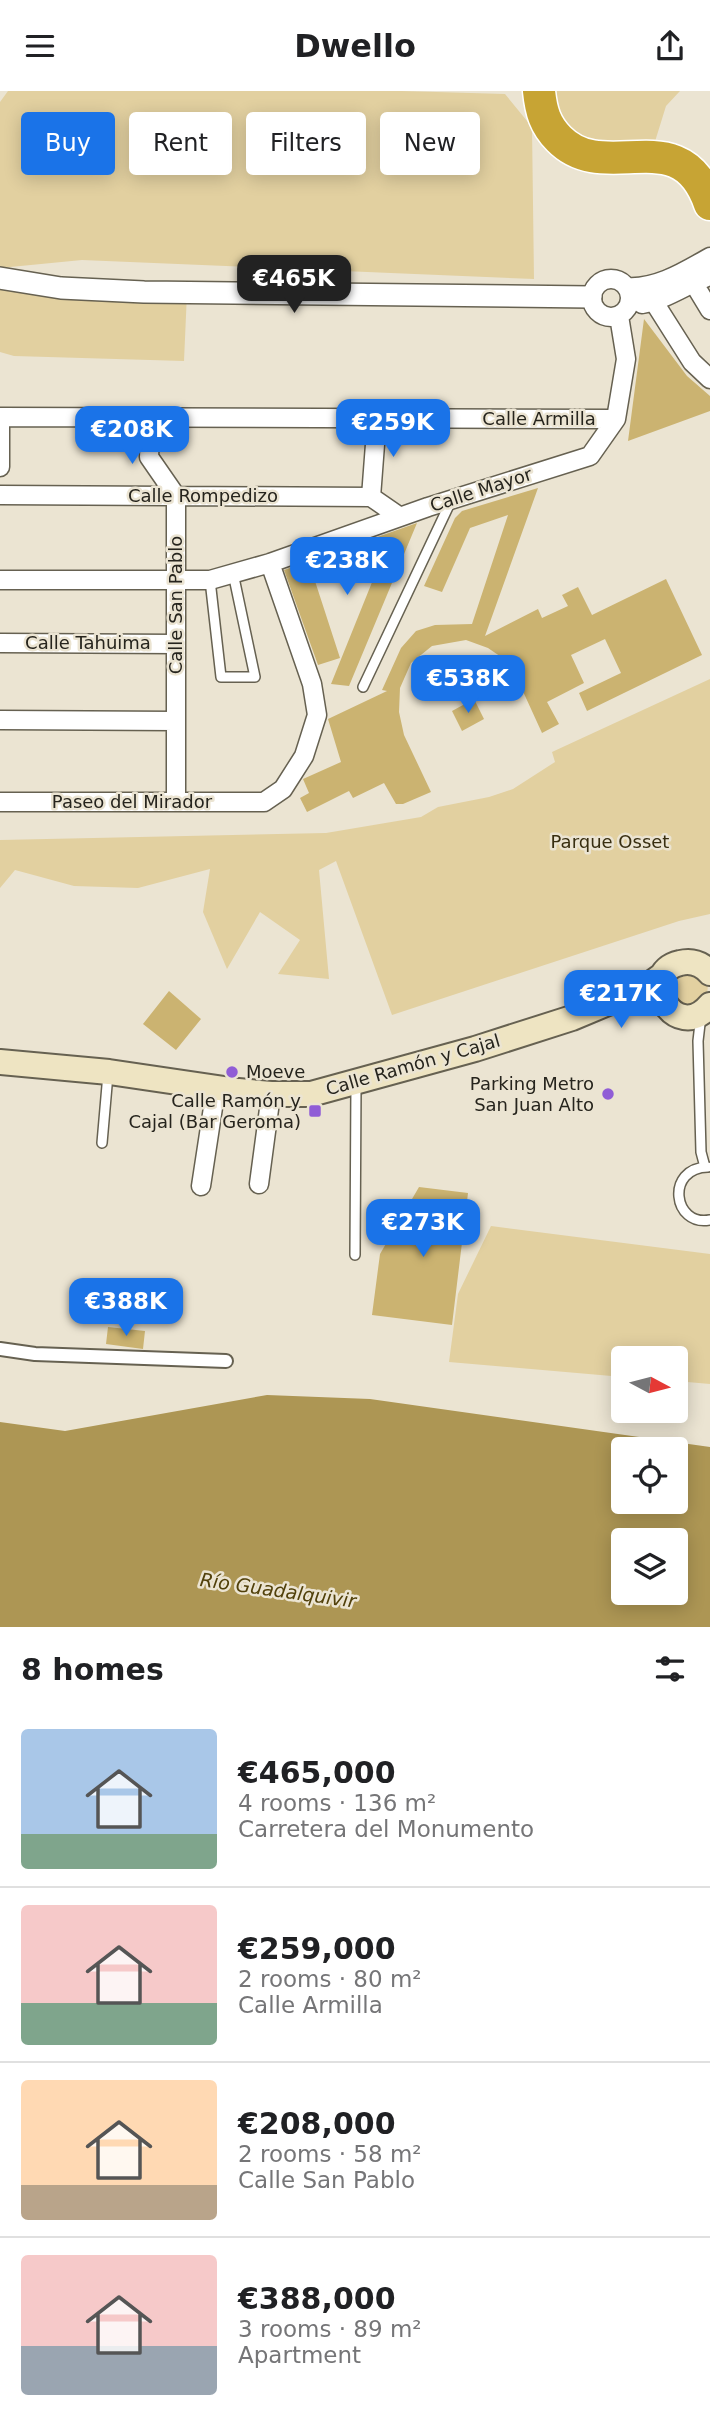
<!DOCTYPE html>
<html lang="en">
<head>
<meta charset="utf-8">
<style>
  :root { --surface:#fff; --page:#f2f2f2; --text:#202124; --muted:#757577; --line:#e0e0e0; --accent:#1a73e8 }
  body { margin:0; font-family:"DejaVu Sans",sans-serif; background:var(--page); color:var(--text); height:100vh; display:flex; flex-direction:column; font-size:26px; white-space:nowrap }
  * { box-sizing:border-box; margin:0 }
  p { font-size:23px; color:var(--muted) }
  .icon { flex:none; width:38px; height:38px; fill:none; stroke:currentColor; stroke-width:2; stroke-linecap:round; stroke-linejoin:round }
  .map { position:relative; height:1536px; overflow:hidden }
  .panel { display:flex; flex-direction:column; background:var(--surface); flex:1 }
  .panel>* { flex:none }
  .top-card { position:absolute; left:21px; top:21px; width:668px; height:63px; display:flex; gap:14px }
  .needle { width:46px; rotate:97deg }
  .fabs { position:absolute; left:611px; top:1255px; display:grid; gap:14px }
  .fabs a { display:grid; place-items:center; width:77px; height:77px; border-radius:7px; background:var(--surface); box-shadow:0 4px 18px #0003; font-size:35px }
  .price { position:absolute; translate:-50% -60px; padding:0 16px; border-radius:14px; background:var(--accent); color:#fff; font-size:23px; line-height:46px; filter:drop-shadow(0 2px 4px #0008) }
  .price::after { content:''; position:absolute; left:50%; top:42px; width:21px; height:16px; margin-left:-10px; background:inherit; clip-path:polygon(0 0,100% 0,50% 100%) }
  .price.current { background:#222; color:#fff }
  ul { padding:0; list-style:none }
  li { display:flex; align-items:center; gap:21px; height:175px; padding:0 21px }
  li+li { border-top:2px solid var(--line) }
  li span { display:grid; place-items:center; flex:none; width:196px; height:140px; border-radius:7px; color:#555 }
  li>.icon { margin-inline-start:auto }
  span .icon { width:84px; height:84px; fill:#fffc; stroke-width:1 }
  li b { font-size:30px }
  h2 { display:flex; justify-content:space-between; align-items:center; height:84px; padding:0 21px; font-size:30px }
  .chip { padding:0 24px; border-radius:7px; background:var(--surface); box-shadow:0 4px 18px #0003; font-size:24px; line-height:63px }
  .chip.current { background:var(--accent); color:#fff }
  header { display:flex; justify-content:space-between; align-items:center; height:91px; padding:0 21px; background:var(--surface); font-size:32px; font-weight:800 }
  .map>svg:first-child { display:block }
  .green { fill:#e2d0a0 }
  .water { fill:#ad9654; fill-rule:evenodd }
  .building { fill:#cbb371 }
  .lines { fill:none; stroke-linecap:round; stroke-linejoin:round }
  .service-casing { stroke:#666151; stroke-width:12 }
  .pedestrian-casing { stroke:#666151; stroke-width:16 }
  .minor-casing { stroke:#666151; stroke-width:21 }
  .tertiary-casing { stroke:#666151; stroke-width:24 }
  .secondary-casing { stroke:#666151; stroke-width:28 }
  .motorway-casing { stroke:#fff; stroke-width:35 }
  .service { stroke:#fff; stroke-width:9 }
  .pedestrian { stroke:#fff; stroke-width:12 }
  .minor { stroke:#fff; stroke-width:18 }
  .tertiary { stroke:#fff; stroke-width:21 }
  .secondary { stroke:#eee4c2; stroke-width:24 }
  .motorway { stroke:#c7a434; stroke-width:32 }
  .poi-dot { fill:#905dd6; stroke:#ebe4d2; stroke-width:2.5 }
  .labels { text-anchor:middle; stroke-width:5; stroke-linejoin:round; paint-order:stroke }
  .street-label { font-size:18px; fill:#26241d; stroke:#ebe4d2 }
  .park-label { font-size:18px; fill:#382e10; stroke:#ebe4d2 }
  .poi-label { font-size:18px; fill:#26241d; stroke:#ebe4d2; text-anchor:end }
  .water-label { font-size:19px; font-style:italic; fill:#51400a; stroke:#ebe4d2 }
</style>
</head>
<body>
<header><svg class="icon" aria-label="menu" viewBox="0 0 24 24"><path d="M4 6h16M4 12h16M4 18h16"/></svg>Dwello<svg class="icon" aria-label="share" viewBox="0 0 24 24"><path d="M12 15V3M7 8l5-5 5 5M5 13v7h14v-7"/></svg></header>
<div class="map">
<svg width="710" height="1536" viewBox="0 0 710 1536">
  <rect width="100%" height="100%" fill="#ebe4d2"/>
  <path class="green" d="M8 0H402L505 3 532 36 534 188 82 169 0 177V11Z
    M551 0H680L666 15 653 57H581L548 14Z
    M0 191 187 202 184 270 14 265 0 261Z
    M710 588V823L679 830 392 924 336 770 319 779 329 888 278 883 300 849 260 821 227 878 203 821 210 778 138 797 74 795 15 779 0 797V749L326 742 421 726 438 716 489 706 513 698 555 671 552 661Z
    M687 876 708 892 707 906 684 919 666 893Z
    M491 1135 710 1163V1293L676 1290V1267H623V1286L449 1271 458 1203Z"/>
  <path class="water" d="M267 1304 370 1308 710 1356V1536H0V1331L65 1340ZM623 1358H676V1410H623ZM623 1449H676V1502H623Z"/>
  <path class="building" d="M644 228 687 285 710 305V320L628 350Z
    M538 397 485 545 538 518 542 527 568 515 562 504 578 496 592 524 666 488 702 564 587 620 579 602 621 582 605 548 571 564 584 592 547 611 559 633 542 642 510 572 488 557 466 549 432 555 411 572 400 597 399 621 404 644 431 701 403 713H396L384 692 353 707 349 700 307 721 300 707 309 702 303 688 341 671 328 628 387 600 382 599 401 557 416 540 435 534 472 533 508 424 470 437 442 501 424 495 455 427 462 420Z
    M417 432 349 595 331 593 383 464 314 487 340 567 318 574 284 479Z
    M474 608 484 628 462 640 452 620Z
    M169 900 201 928 176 959 143 933Z
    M419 1096 468 1102 452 1234 372 1224 380 1163Z
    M108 1236 145 1240 143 1258 106 1253Z"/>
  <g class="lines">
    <g class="service-casing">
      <path id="service" d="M210 489 221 586H255L233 482
        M363 596 451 410
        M701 924 698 950 701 1061 705 1076
        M102 1052 108 983
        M708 1076C665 1077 673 1136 710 1129
        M355 1164 356 993"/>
    </g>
    <g class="pedestrian-casing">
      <path id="pedestrian" d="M0 1258 35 1263 226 1270"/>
    </g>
    <g class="minor-casing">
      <path id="minor" d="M592 207a19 19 0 1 1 38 0a19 19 0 1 1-38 0Z
        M693 191 710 219
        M627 196C657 198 685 180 710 166
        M654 211 692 271 710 288
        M642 213C666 209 687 193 710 185
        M0 326 616 328
        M151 326 149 366 176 405V711
        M0 376V326
        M0 404 371 406 400 426
        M371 406 377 327
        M0 489H210L270 472 428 416 590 365 616 328 626 268 619 225
        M0 552 176 553
        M0 629 176 630
        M0 711H264L283 698 304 665 317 624 312 593 270 472
        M259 1093 271 1003
        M201 1095 216 997"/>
    </g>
    <g class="tertiary-casing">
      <path id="tertiary" d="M0 187 61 197 144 201 591 206"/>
    </g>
    <g class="secondary-casing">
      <path id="secondary" d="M710 882C702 873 692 869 680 872 635 882 675 955 710 914
        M0 971 109 981 238 1000 271 1003H311L475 958 572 927 646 896 664 883"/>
    </g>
    <g class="motorway-casing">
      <path id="motorway" d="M539 0C541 20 545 34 559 48 606 96 680 26 710 113"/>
    </g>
    <use href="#service" class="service"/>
    <use href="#pedestrian" class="pedestrian"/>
    <use href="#minor" class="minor"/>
    <use href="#tertiary" class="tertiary"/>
    <use href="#secondary" class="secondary"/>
    <use href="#motorway" class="motorway"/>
  </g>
  <g class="poi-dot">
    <circle cx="232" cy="981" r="7"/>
    <circle cx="608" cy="1003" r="7"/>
    <rect x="308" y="1013" width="14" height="14" rx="3.5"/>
  </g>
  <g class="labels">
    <g class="street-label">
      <text x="539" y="334">Calle Armilla</text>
      <text transform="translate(481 399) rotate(-18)" y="6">Calle Mayor</text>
      <text x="203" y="411">Calle Rompedizo</text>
      <text transform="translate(176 514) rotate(-90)" y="6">Calle San Pablo</text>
      <text x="88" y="558">Calle Tahuima</text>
      <text x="132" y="717">Paseo del Mirador</text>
      <text transform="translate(413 974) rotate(-16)" y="6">Calle Ramón y Cajal</text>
    </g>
    <g class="park-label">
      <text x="610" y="757">Parque Osset</text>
    </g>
    <g class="poi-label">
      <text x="246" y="987" text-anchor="start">Moeve</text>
      <text x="594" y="999">Parking Metro<tspan x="594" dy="21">San Juan Alto</tspan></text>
      <text x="301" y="1016">Calle Ramón y<tspan x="301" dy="21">Cajal (Bar Geroma)</tspan></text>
    </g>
    <g class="water-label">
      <text transform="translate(278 1499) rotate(8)" y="7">Río Guadalquivir</text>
    </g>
  </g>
</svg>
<div class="fabs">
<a><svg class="needle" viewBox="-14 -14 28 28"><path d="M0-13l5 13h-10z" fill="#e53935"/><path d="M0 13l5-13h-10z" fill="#757577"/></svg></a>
<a><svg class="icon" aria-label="locate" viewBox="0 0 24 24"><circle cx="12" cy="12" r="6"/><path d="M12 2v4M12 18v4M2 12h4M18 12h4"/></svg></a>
<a><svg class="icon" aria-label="layers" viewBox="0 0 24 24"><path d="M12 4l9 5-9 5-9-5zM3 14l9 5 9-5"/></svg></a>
</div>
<b class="price current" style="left:294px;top:224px">€465K</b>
<b class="price" style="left:393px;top:368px">€259K</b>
<b class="price" style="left:132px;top:375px">€208K</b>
<b class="price" style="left:347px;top:506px">€238K</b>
<b class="price" style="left:468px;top:624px">€538K</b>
<b class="price" style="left:621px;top:939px">€217K</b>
<b class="price" style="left:423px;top:1168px">€273K</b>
<b class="price" style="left:126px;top:1247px">€388K</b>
<div class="top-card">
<a class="chip current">Buy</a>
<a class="chip">Rent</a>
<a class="chip">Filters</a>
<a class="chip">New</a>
</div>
</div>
<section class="panel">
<h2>8 homes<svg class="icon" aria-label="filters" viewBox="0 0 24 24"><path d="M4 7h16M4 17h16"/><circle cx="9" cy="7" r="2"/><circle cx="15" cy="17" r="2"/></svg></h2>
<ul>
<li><span style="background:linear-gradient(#a9c7e8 75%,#7fa58c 0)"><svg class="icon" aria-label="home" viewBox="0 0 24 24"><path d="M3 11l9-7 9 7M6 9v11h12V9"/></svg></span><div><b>€465,000</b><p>4 rooms · 136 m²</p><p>Carretera del Monumento</p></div></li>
<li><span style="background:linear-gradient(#f6c9c9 70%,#7fa58c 0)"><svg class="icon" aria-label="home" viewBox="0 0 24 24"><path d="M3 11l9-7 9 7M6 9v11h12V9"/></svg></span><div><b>€259,000</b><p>2 rooms · 80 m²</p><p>Calle Armilla</p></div></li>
<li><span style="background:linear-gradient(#ffd9b3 75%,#b9a48a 0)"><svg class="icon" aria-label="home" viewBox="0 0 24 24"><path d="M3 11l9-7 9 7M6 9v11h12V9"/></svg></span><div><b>€208,000</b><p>2 rooms · 58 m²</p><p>Calle San Pablo</p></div></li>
<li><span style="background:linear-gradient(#f6c9c9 65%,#9aa5b1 0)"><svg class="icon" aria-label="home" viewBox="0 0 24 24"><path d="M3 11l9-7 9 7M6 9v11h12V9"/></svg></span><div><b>€388,000</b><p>3 rooms · 89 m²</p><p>Apartment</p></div></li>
</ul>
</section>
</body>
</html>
